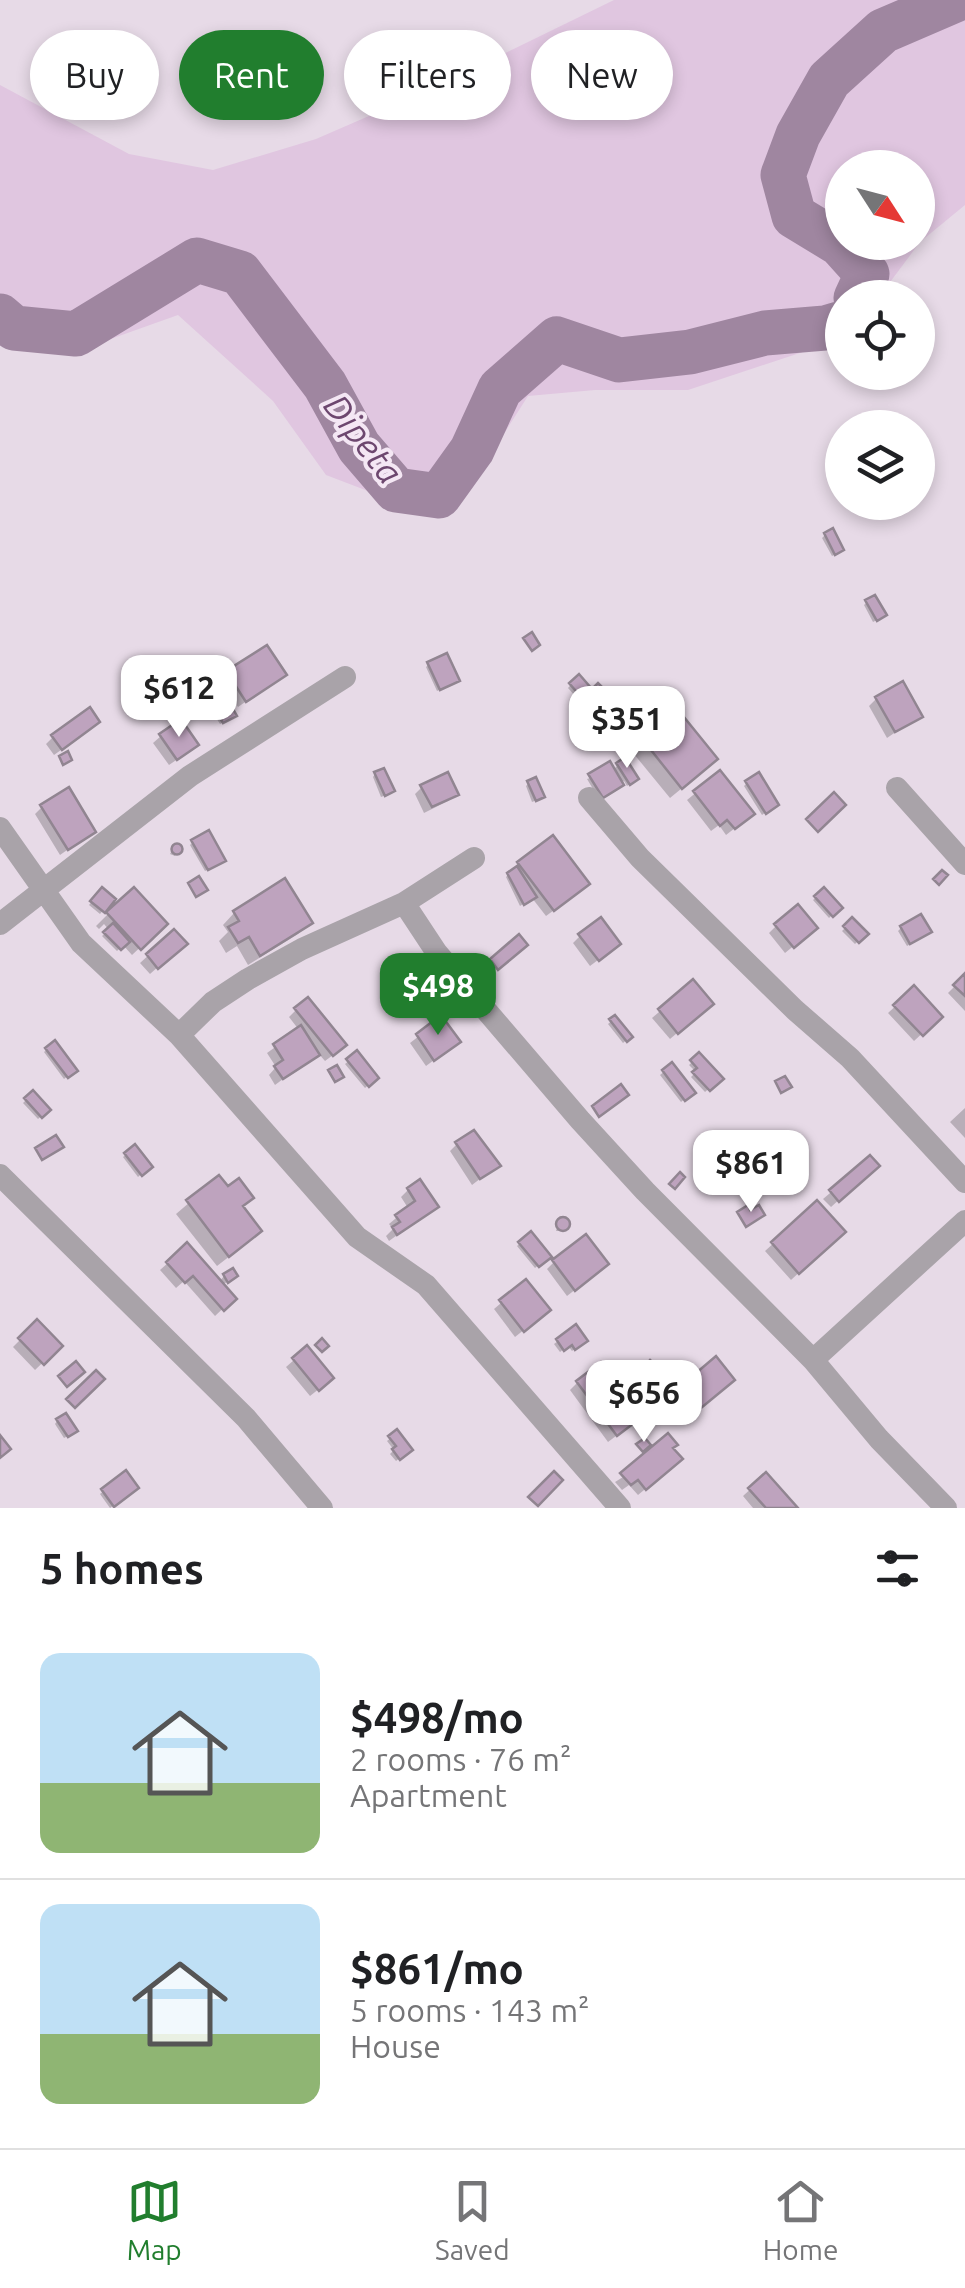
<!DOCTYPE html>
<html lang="en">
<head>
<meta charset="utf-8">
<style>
  :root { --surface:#fff; --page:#f6f6f6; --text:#202124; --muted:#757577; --line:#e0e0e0; --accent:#217e2e }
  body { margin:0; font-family:Ubuntu,sans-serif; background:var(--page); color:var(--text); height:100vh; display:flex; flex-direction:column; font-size:38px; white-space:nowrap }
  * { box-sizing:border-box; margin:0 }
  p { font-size:32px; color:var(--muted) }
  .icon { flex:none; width:55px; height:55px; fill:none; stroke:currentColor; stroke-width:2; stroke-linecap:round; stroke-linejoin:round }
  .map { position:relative; height:1508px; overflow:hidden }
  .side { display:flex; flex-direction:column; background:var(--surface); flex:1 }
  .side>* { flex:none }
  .top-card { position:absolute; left:30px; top:30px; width:905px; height:90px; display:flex; gap:20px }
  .needle { width:65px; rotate:126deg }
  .fabs { position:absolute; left:825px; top:150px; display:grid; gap:20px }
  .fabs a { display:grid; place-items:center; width:110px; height:110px; border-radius:50%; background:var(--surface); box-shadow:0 5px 15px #0003; font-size:50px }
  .price { position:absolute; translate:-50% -85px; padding:0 22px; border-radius:20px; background:#fff; color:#222; font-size:32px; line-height:65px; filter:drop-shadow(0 2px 5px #0008) }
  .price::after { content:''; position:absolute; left:50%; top:60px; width:30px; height:22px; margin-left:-15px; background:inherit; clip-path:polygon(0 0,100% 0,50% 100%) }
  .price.current { background:var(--accent); color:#fff }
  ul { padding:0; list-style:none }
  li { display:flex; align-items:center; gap:30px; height:250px; padding:0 40px }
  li+li { border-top:2px solid var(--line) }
  li span { display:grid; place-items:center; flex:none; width:280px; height:200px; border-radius:20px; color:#555 }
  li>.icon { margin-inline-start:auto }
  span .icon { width:120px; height:120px; fill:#fffc; stroke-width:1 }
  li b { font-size:42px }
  h2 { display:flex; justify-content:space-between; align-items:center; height:120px; padding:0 40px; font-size:42px }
  .tag { padding:0 35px; border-radius:45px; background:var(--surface); box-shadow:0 5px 15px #0003; font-size:35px; line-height:90px }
  .tag.current { background:var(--accent); color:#fff }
  .menu { display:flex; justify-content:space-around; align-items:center; height:140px; border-top:2px solid var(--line); background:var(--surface); font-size:28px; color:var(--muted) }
  .menu a { display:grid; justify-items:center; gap:5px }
  .menu .current { color:var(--accent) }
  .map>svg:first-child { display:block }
  .green { fill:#e0c6e0; fill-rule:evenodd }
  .shadow { fill:#0003 }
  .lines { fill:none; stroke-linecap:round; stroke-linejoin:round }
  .river { stroke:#9f86a0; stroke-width:45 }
  .building { fill:#bea3be; stroke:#918591; stroke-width:2.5 }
  .minor { stroke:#a9a3a9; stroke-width:22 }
  .labels { text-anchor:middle; stroke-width:8; stroke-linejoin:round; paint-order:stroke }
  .water-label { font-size:35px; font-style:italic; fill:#6d476f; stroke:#f4e7f4 }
</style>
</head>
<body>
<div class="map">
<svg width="965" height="1508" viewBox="0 0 965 1508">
  <rect width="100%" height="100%" fill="#e7dae7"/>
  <path class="green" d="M614 0H965V205L920 242 879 297 842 298V339L688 390H595L528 396 466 493 436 517 326 475 273 401 178 315 91 346 11 349 0 338V85L129 154 213 170 316 139 438 86ZM842 168H918V242H842Z"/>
  <path class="shadow" d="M825 535 838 553 832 556 822 538Z
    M867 602 881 618 873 622 864 605Z
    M429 664 457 681 437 691 426 667Z
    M228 672 284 675 238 707 221 680Z
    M578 677 592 692 602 690 584 706 568 688Z
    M876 699 919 716 887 738 869 706Z
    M213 705 231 718 220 724 210 708Z
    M675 709 704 770 670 798 629 748Z
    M90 729 54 755 46 744 53 737Z
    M161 736 188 752 169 765 153 743Z
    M618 765 633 781 627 786 624 781 599 799 587 779 612 771Z
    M720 773 744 821 726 835 719 825 711 831 687 800Z
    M375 774 389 794 381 797 373 777Z
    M529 783 540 799 532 802 526 786Z
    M747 783 773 807 762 815 744 786Z
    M422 787 456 794 448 801 424 813 415 794Z
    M42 807 93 832 60 855 35 814Z
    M193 842 220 863 205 871 190 845Z
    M174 847 180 849 175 856 170 854Z
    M519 864 580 891 546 916 532 898 520 906 506 877Z
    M285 882 310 922 298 934 248 965 237 946 226 953 219 941 228 932 223 925 234 913Z
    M102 890 113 899 100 914 89 905Z
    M823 891 839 908 829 918 813 900Z
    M108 914 165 924 132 955 123 945 117 951 102 936 109 930 104 924 99 929 96 926Z
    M852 921 865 934 855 944 842 931Z
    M776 926 807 935 785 953 769 933Z
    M901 928 926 935 907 946 898 931Z
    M174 932 177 950 150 974 140 963Z
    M580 936 610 951 590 966 573 943Z
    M965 976V1011L948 993Z
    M693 983 703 1011 670 1039 652 1018Z
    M914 989 940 1017 914 1041 888 1013Z
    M296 1010 337 1052 325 1061 318 1053 275 1085 269 1075 276 1067 267 1053 299 1030 289 1017Z
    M615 1018 630 1037 623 1043 608 1024Z
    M441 1019 450 1048 426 1066 410 1043Z
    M54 1044 74 1071 64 1079 44 1052Z
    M357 1054 376 1078 365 1088 345 1064Z
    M699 1056 720 1079 705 1092 691 1077 696 1072 689 1065Z
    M672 1065 693 1092 681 1102 660 1075Z
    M33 1093 48 1110 38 1119 23 1103Z
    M965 1108V1138L950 1122Z
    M457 1144 498 1165 472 1185 450 1151Z
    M134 1148 149 1167 138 1177 123 1157Z
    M870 1159 869 1173 831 1207 823 1199Z
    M218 1178 241 1207 248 1242 217 1266 176 1214Z
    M408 1190 436 1207 389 1241 386 1236 393 1229 389 1224 408 1208 401 1197Z
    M817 1204 843 1232 791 1280 765 1251Z
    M559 1222H565L563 1231H556Z
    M530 1234 548 1257 535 1268 517 1246Z
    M187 1246 219 1282 224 1276 232 1279 222 1285 234 1298 215 1316 184 1281 176 1288 160 1270Z
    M554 1262 599 1271 567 1296 547 1269Z
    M526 1282 540 1317 515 1337 494 1309Z
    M37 1323 60 1346 35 1370 13 1347Z
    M576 1328 582 1343 572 1351 568 1346 560 1352 554 1344Z
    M294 1360 324 1385 310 1396 286 1367Z
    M650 1364 679 1392 684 1387H725L693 1413 674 1390 664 1400 638 1376Z
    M578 1382 632 1424 608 1442 570 1390Z
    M57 1421 72 1434 64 1438 55 1424Z
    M397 1433 410 1450 396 1461 390 1454 394 1450 387 1441Z
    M670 1448 673 1466 638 1495 629 1485 622 1490 615 1482Z
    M125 1474 136 1488 110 1508 100 1494Z
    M766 1475 795 1508H753L743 1496Z"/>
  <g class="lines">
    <path class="river" d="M856 298 867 274 840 244 794 216 783 175 798 135 829 80 883 31 955 0
      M0 316 14 328 76 334 197 260 240 273 325 385 359 447 396 490 439 496 472 450 500 389 557 339 619 360 690 352 765 333 825 328 842 323"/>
  </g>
  <path class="building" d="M833 528 844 550 835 555 824 533Z
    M875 595 887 615 877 621 865 600Z
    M532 632 540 645 532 651 523 638Z
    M267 645 287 675 246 702 226 671Z
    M447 653 460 681 440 690 427 662Z
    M579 674 592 689 598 683 605 690 588 705 569 683Z
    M903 681 923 717 895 732 875 697Z
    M225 695 237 716 223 723 211 703Z
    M675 706 718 759 682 789 639 735Z
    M90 707 100 722 62 750 51 735Z
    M181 719 199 745 177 760 159 734Z
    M68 751 72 760 63 765 59 756Z
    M625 757 639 779 630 785 616 763Z
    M610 761 624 785 603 798 588 774Z
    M384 768 395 791 385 796 374 772Z
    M720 770 755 814 735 829 727 820 720 826 693 791Z
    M448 772 459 795 432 807 420 785Z
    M759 772 779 805 766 814 745 781Z
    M536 777 545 797 536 801 527 781Z
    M69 787 96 832 68 850 40 805Z
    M834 792 846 805 818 832 806 819Z
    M209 830 226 861 208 870 191 840Z
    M553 835 590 884 554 911 517 862Z
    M171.5 849a5.5 5.5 0 1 1 11 0a5.5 5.5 0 1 1-11 0Z
    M517 866 537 897 524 905 507 873Z
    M942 870 948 875 939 885 933 879Z
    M199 876 208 890 196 897 188 883Z
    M285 878 313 923 260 956 249 937 238 943 228 927 239 921 233 911Z
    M102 887 116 899 105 913 90 901Z
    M134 887 168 924 141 950 106 912Z
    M824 887 843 908 833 917 814 896Z
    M798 904 818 928 794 948 774 924Z
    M921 914 932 932 910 944 900 926Z
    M601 917 621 944 599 961 578 934Z
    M852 917 869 934 859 943 843 926Z
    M113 923 130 942 121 950 103 932Z
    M174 929 188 944 158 969 146 954Z
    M519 934 528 945 498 970 490 959Z
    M965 973V996L953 985Z
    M693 979 714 1004 678 1034 658 1009Z
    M914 985 943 1017 923 1036 893 1005Z
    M308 997 347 1045 333 1056 294 1008Z
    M441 1015 461 1042 434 1061 416 1034Z
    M615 1015 633 1037 627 1042 609 1019Z
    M301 1025 320 1055 283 1079 274 1066 283 1060 273 1044Z
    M55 1040 78 1071 68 1078 45 1048Z
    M357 1050 379 1078 369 1087 346 1059Z
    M699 1052 724 1079 710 1091 692 1072 697 1068 690 1060Z
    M672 1062 696 1093 685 1101 662 1070Z
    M337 1065 344 1077 335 1082 328 1070Z
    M785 1076 792 1087 781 1093 775 1081Z
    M621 1084 629 1095 599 1117 592 1106Z
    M33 1090 51 1110 42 1118 24 1098Z
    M474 1130 501 1166 480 1179 455 1142Z
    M56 1135 64 1147 42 1160 35 1148Z
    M135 1144 153 1167 142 1176 124 1153Z
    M870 1155 880 1166 839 1202 829 1190Z
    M680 1172 685 1177 675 1189 669 1184Z
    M219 1175 228 1186 239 1178 254 1198 243 1206 262 1231 229 1257 186 1200Z
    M420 1179 439 1207 397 1235 392 1227 400 1222 395 1215 415 1201 407 1188Z
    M817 1200 846 1232 799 1274 771 1242Z
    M748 1205 750 1210 759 1205 765 1215 746 1227 737 1212Z
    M556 1224a7 7 0 1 1 14 0a7 7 0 1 1-14 0Z
    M531 1231 552 1257 539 1267 518 1242Z
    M586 1234 609 1264 575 1291 552 1260Z
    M187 1242 237 1299 224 1311 193 1276 185 1283 166 1262Z
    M233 1268 238 1276 228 1283 223 1274Z
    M526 1279 551 1310 524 1332 499 1300Z
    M37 1319 63 1346 44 1365 18 1338Z
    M576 1324 588 1341 575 1350 572 1345 564 1351 556 1339Z
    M322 1338 329 1346 322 1352 315 1345Z
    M307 1345 334 1378 319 1391 292 1358Z
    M716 1356 735 1380 701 1408 682 1385Z
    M650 1360 679 1388 668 1399 639 1372Z
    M76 1361 85 1372 67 1387 58 1376Z
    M601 1362 642 1417 617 1436 576 1381Z
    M96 1370 105 1379 75 1408 66 1399Z
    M66 1413 78 1431 68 1437 56 1419Z
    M397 1429 413 1450 400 1460 392 1449 396 1446 388 1436Z
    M668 1433 678 1445 673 1448 683 1459 646 1490 638 1480 631 1485 620 1473Z
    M0 1435 11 1449 0 1458Z
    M645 1438 651 1445 643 1452 636 1444Z
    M126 1470 139 1488 114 1507 101 1489Z
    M554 1471 563 1480 538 1506 528 1497Z
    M766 1472 798 1508H766L748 1488Z"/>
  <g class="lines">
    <path class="minor" d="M897 788 965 864
      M589 798 640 858 795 1010 850 1058 965 1182
      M0 828 81 943 179 1035 213 1002 248 979 302 949 404 903 474 858
      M404 903 437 953 580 1120 645 1191 813 1360 879 1439 946 1508
      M0 924 190 776 345 677
      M179 1035 357 1237 426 1285 620 1508
      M0 1175 246 1418 322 1508
      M813 1360 965 1221"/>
  </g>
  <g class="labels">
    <g class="water-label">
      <text transform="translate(363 439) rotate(52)" y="12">Dipeta</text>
    </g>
  </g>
</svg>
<div class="fabs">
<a><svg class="needle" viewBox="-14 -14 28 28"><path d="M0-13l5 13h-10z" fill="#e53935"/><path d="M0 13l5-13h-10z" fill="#757577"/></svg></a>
<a><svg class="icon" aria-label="locate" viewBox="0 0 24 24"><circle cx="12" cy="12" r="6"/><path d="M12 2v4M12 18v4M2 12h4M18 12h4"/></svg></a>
<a><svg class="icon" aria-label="layers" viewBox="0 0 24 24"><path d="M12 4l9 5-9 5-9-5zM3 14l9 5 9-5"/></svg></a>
</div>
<b class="price" style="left:179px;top:740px">$612</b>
<b class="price" style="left:627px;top:771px">$351</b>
<b class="price current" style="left:438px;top:1038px">$498</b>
<b class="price" style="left:751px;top:1215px">$861</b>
<b class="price" style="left:644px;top:1445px">$656</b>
<div class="top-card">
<a class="tag">Buy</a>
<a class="tag current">Rent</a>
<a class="tag">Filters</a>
<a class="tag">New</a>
</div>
</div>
<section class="side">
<h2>5 homes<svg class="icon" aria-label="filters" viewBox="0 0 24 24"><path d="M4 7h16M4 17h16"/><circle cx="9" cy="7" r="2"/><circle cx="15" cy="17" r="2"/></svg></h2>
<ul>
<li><span style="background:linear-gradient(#bfe0f5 65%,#8fb573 0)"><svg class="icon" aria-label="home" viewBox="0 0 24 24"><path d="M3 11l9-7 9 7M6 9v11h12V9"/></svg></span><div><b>$498/mo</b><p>2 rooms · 76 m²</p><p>Apartment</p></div></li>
<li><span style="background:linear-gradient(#bfe0f5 65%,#8fb573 0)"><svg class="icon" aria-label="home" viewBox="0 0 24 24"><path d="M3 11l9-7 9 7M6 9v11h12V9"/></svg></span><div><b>$861/mo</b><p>5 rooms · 143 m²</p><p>House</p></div></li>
</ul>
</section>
<nav class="menu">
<a class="current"><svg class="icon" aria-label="map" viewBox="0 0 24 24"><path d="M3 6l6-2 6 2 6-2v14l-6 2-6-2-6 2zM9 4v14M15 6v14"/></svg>Map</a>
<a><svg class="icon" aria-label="saved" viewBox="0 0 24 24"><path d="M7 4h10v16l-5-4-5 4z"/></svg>Saved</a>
<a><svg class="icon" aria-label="home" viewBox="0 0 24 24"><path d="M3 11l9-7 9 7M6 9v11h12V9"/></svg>Home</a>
</nav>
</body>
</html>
